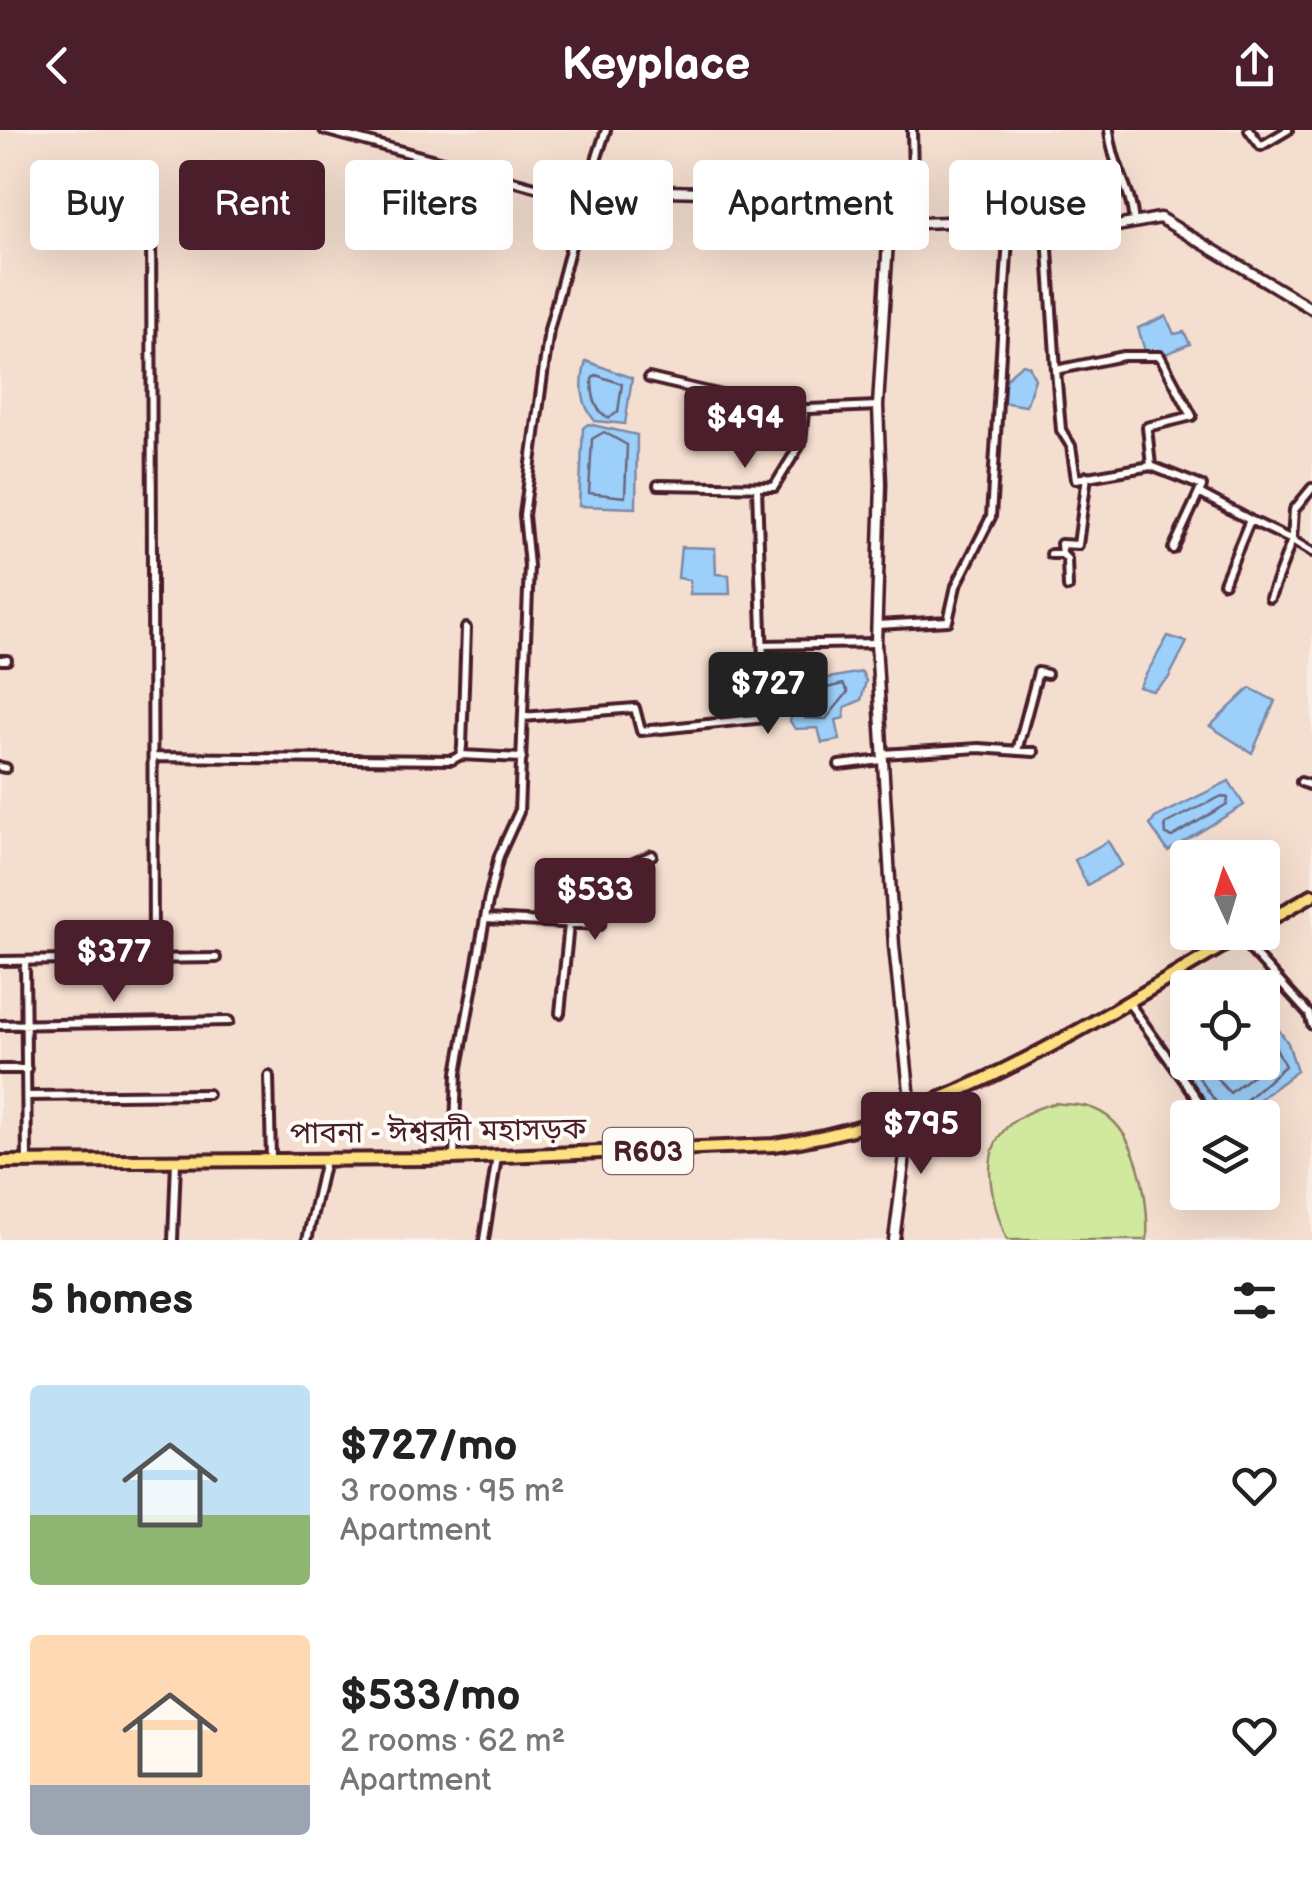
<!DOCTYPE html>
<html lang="en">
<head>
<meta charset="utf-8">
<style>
  :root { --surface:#fff; --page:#f2f2f2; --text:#222; --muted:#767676; --accent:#4a1f2b }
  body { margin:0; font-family:"Balsamiq Sans","Noto Sans Bengali",sans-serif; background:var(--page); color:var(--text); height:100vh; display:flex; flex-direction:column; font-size:38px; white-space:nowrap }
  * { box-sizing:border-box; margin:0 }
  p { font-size:32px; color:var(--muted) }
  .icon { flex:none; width:55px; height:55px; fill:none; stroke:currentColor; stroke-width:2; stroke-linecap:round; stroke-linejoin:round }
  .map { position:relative; height:1110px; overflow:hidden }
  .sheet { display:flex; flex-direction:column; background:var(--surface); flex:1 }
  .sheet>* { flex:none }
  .top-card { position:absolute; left:30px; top:30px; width:1252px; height:90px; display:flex; gap:20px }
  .needle { width:65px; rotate:356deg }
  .tools { position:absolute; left:1170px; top:710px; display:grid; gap:20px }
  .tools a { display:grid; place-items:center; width:110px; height:110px; border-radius:10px; background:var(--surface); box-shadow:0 10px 40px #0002; font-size:50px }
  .price { position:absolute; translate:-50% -85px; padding:0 22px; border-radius:10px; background:var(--accent); color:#fff; font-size:32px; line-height:65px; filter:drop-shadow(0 2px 5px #0008) }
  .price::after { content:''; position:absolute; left:50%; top:60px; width:30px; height:22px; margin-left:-15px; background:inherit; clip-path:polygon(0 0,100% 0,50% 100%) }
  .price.on { background:#222; color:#fff }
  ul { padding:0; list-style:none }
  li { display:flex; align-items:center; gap:30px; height:250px; padding:0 30px }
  li span { display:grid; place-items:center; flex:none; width:280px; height:200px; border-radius:10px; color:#555 }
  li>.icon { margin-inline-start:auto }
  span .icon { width:120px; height:120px; fill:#fffc; stroke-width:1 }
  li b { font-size:42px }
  h2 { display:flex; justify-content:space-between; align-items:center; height:120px; padding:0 30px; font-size:42px }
  .pill { padding:0 35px; border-radius:10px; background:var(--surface); box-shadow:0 10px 40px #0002; font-size:35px; line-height:90px }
  .pill.on { background:var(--accent); color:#fff }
  header { display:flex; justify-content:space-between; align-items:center; height:130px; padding:0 30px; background:var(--accent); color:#fff; font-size:45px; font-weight:600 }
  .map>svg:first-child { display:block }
  .built { fill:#f4decf; fill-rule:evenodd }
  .green { fill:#d1e99f; stroke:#8e8465; stroke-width:2.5 }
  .water { fill:#9cd0fa; stroke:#7b89a7; stroke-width:2.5 }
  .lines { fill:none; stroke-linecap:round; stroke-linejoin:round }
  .shore { stroke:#6b667e; stroke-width:2.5 }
  .minor-casing { stroke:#4a1f2b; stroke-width:14 }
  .tertiary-casing { stroke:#4a1f2b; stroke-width:15 }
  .primary-casing { stroke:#4a1f2b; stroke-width:18 }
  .minor { stroke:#fdfcf7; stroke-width:6 }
  .tertiary { stroke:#fdfcf7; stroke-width:8 }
  .primary { stroke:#fde080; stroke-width:10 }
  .labels { text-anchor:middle; stroke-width:8; stroke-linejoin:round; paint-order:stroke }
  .shield { fill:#fdfcf7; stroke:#806168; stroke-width:2.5 }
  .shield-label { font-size:28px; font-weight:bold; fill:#4a1f2b }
  .street-label { font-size:30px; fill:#4a1f2b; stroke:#fdfcf7 }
</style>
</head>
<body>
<header><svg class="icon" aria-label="back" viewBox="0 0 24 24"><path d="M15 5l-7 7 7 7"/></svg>Keyplace<svg class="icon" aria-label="share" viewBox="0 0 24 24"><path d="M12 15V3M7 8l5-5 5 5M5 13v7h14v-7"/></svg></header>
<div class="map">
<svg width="1312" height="1110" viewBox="0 0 1312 1110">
  <rect width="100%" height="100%" fill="#f9eee5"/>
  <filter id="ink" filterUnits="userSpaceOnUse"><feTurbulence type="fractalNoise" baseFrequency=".01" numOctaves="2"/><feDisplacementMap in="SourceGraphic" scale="20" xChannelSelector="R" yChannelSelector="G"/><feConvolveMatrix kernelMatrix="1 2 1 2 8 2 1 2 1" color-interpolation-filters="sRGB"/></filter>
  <g filter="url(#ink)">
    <path class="built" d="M0 0H1312V1110H0ZM1188 728H1262V802H1188ZM1188 858H1262V932H1188ZM1188 988H1262V1062H1188Z"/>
    <path class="green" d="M1055 973C1067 975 1083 974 1094 979 1138 995 1149 1070 1147 1110H1007C981 1045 976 993 1055 973Z"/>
    <path class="water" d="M1166 186 1174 204 1184 202 1190 214 1163 225 1146 224 1138 198Z
      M586 231 632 248 625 294 595 291C580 273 580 253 586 231Z
      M1023 234 1029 236 1035 249 1026 276 1000 272C1000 253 1008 245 1023 234Z
      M588 294 637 305 636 378 579 376 583 298Z
      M681 417 715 418 716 444 729 445 730 464H690V450L678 448Z
      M1168 506 1187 512 1168 549 1153 561 1139 557Z
      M862 542 866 551 861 570 845 577 844 588 836 590 840 610 822 613 818 598 795 599 790 591 794 575 807 552Z
      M1250 558 1275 571 1252 623 1210 596Z
      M1229 651 1244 675 1168 721 1150 695 1155 688Z
      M1108 711 1122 735 1087 755 1075 730Z
      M1263 877 1288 913 1297 941 1237 986H1217L1180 934 1187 925 1188 932H1262Z"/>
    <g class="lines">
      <path class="shore" d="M596 245 622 254 618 282 609 288C594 282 592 264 592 249Z
        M604 302 627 315 625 367 589 363 592 309Z
        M843 554 848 562 826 589 805 588 804 579 815 561Z
        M1222 666 1228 668 1227 674 1172 707 1166 705 1165 694Z
        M1194 932 1197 945 1223 982 1230 984 1285 936 1262 890
        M1208 932V939L1230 963 1269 932 1262 915"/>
      <g class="minor-casing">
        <path id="minor" d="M324 0 583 70 606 0
          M912 0 914 93
          M1109 0C1113 39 1130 53 1134 92
          M1249 0 1261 16 1288 0
          M151 68 153 826
          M1046 90 1056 240 1123 226H1160L1192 286 1147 297 1151 336 1202 356 1199 363
          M1056 240 1061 300 1071 316 1076 349 1151 336
          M649 248 786 280 878 276
          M658 355 774 357 801 313 804 281
          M1312 358 1294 380 1292 410 1312 422
          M1173 419 1199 363 1250 390
          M1051 424H1062L1061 414 1078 415 1087 346
          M1062 424 1067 429 1068 457
          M1224 453 1250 390 1292 410 1270 468
          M877 495 948 491 956 456 991 387 1009 91
          M763 515 876 513
          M0 530H7
          M523 587 635 578 641 601 765 588 757 358
          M1017 621 1038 542 1047 544
          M882 624 979 618 1034 622
          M461 625 522 628
          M155 627 452 630 461 625 462 616 466 498
          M839 635 882 630
          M0 637 6 638
          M1301 652 1312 656
          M485 789 600 795 604 752 609 744 652 725
          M1239 807 1309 884 1312 895
          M0 831 216 828
          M25 831 27 1031
          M1129 873 1211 988
          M560 883 569 794
          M0 895 229 891
          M0 939H27
          M269 946 271 1029
          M27 966 208 964
          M454 1028 457 943 488 772 499 726 519 682 529 436 524 385 549 200 583 70
          M173 1110 176 1031
          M307 1110 325 1030
          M484 1110 497 1027"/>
      </g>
      <g class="tertiary-casing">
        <path id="tertiary" d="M594 45 665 61 784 64 801 70 810 83 823 88 889 94 1062 88 1111 97 1160 88 1312 179
          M889 94 878 276 881 354 876 513 894 816 911 979 894 1110"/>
      </g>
      <g class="primary-casing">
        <path id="primary" d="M1262 794 1312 765
          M0 1032 427 1029 774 1015C945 993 1100 887 1247 802"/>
      </g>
      <use href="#minor" class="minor"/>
      <use href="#tertiary" class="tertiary"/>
      <use href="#primary" class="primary"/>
    </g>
  </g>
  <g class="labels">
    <rect class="shield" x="603" y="998" width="90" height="46" rx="8"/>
    <g class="shield-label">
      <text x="648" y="1031">R603</text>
    </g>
    <g class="street-label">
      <text transform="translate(438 1001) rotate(-1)" y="10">পাবনা - ঈশ্বরদী মহাসড়ক</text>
    </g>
  </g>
</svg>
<div class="tools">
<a><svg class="needle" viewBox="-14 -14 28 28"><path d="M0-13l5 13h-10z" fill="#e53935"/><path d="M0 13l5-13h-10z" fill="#767676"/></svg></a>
<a><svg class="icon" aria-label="locate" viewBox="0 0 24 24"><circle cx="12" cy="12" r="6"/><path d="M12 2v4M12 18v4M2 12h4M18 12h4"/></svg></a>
<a><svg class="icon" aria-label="layers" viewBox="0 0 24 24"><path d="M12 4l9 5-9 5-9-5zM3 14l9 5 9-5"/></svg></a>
</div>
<b class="price" style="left:745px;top:341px">$494</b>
<b class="price on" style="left:768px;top:607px">$727</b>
<b class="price" style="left:595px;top:813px">$533</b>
<b class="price" style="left:114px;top:875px">$377</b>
<b class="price" style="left:921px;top:1047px">$795</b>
<div class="top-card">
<a class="pill">Buy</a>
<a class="pill on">Rent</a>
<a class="pill">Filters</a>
<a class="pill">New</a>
<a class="pill">Apartment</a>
<a class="pill">House</a>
</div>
</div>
<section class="sheet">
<h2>5 homes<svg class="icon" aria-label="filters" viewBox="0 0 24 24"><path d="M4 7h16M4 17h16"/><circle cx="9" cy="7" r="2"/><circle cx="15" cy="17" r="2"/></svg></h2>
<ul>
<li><span style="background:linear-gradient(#bfe0f5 65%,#8fb573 0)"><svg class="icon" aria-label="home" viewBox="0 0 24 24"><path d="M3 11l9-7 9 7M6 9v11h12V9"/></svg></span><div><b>$727/mo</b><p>3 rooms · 95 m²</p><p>Apartment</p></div><svg class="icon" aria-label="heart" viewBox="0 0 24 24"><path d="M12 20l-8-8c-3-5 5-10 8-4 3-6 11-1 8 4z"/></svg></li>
<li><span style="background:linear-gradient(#ffd9b3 75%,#9aa5b1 0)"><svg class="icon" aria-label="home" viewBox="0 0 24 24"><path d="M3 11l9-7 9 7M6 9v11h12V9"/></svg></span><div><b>$533/mo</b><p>2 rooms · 62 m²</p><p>Apartment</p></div><svg class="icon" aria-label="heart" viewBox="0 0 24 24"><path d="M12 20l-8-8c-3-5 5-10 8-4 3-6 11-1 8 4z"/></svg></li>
</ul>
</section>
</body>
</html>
